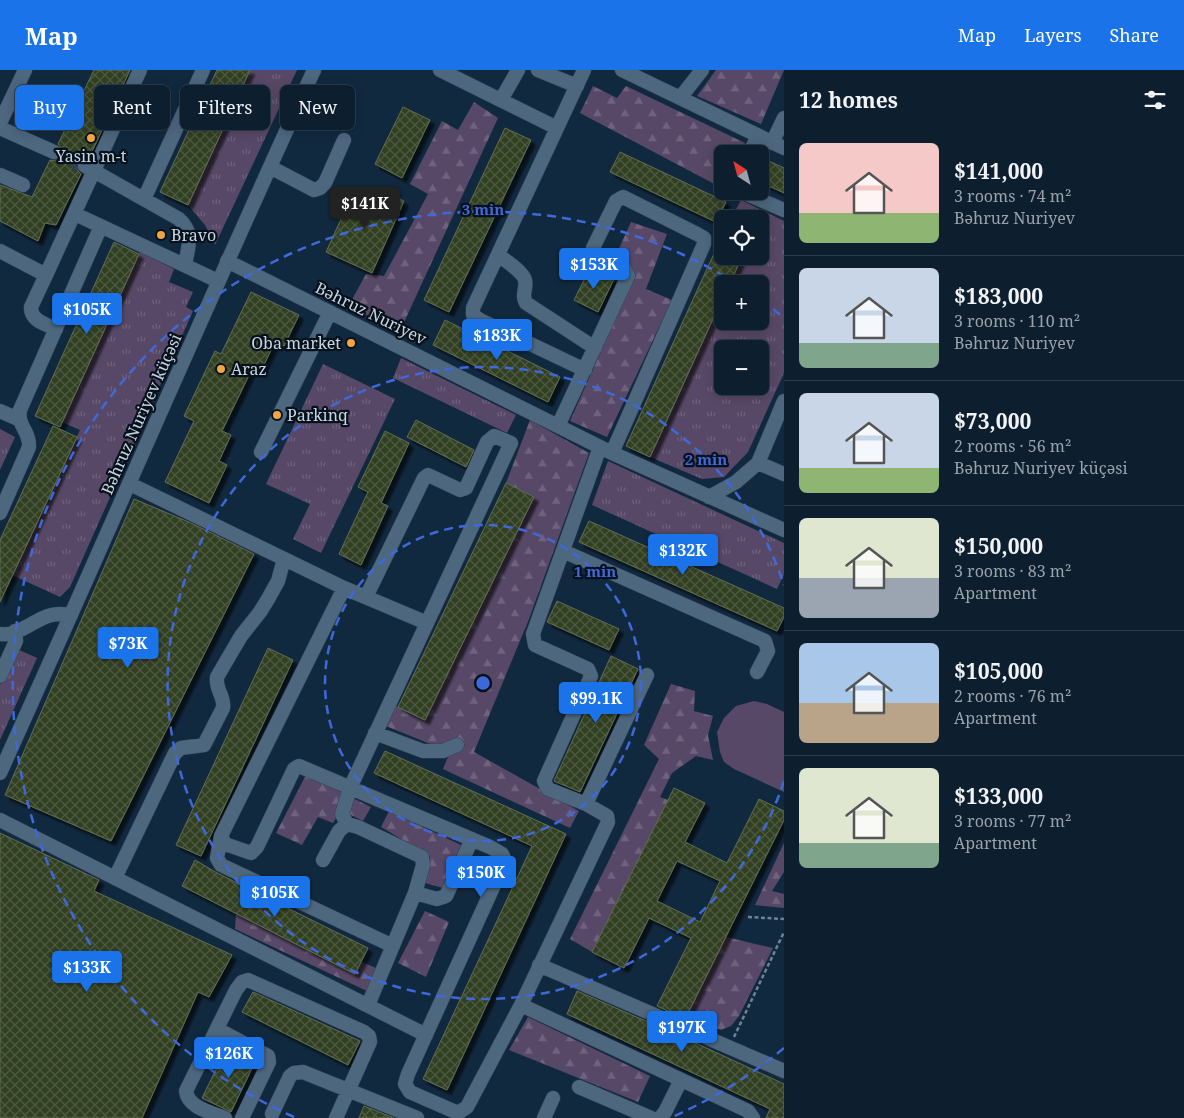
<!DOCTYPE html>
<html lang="en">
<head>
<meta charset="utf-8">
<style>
  :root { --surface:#0d1f2f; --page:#162737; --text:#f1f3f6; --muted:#9aa2aa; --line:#2d3d4b; --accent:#1a73e8 }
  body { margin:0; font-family:"Noto Serif",serif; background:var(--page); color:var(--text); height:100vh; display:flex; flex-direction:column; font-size:19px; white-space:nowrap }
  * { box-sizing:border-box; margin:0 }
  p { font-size:16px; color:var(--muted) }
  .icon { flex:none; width:28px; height:28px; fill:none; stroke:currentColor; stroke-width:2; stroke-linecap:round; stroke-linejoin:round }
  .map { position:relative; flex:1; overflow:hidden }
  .details { display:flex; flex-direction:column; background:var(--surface); width:400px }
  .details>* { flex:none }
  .top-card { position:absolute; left:15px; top:15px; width:475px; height:45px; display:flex; gap:10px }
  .needle { width:32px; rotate:324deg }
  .buttons { position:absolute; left:714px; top:75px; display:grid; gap:10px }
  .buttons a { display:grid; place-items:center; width:55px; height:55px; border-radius:8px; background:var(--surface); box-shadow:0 2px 12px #0003,0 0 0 1px var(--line); font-size:25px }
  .price { position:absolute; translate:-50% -42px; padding:0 11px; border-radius:5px; background:var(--accent); color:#fff; font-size:16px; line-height:32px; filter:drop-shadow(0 1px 2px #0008) }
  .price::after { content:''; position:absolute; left:50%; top:30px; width:15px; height:11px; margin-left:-8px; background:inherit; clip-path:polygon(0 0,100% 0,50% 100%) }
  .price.on { background:#222; color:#fff }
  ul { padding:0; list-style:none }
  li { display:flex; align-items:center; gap:15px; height:125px; padding:0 15px }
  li+li { border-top:1px solid var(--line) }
  li span { display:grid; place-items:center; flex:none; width:140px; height:100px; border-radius:8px; color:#555 }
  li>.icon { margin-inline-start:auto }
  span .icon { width:60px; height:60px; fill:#fffc; stroke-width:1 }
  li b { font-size:21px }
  h2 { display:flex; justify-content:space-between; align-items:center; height:60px; padding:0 15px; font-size:21px }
  .tag { padding:0 18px; border-radius:8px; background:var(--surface); box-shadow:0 2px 12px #0003,0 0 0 1px var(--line); font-size:18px; line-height:45px }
  .tag.on { background:var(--accent); color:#fff }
  header { display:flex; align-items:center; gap:30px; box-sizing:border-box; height:70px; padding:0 25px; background:var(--accent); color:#fff }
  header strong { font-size:24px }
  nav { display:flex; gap:28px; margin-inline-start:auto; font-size:18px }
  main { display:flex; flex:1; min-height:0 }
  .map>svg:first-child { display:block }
  .grass { fill:url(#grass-tufts); fill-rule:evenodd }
  .forest { fill:url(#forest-firs) }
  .pitch { fill:#584867 }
  .building { fill:url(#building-cross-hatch); stroke:#606e4f; fill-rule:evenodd; filter:url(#shadow) }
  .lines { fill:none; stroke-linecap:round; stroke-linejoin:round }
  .minor-tunnel { stroke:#2c4358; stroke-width:14; stroke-dasharray:14 7; stroke-linecap:butt }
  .minor-casing { stroke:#344457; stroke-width:15 }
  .path { stroke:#6f8394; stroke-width:2.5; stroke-dasharray:4 2.5; stroke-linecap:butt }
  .minor { stroke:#4d677f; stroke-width:14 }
  .ring { fill:none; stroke:#3f69da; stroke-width:2.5; stroke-dasharray:9 6 }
  .poi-dot { fill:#f3a443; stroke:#07111b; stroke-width:2 }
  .labels { text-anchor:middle; stroke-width:4.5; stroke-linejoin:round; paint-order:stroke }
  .poi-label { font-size:16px; fill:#c7d6e4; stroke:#07111b; text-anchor:start }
  .street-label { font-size:16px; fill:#c7d6e4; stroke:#07111b }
  .centre { fill:#3f69da; stroke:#07111b; stroke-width:2.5 }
  .ring-label { font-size:15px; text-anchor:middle; font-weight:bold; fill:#3f69da; stroke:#07111b; stroke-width:4.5; stroke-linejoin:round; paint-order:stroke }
</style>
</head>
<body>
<header>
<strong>Map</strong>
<nav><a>Map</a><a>Layers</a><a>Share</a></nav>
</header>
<main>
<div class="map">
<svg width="784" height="1048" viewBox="0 0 784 1048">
  <defs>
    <pattern id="grass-tufts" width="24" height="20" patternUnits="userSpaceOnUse" patternTransform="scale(1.25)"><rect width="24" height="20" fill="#584867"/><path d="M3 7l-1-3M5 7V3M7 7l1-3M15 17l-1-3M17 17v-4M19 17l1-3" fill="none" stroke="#6e627d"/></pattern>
    <pattern id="forest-firs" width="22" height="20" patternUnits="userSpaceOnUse" patternTransform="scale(1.25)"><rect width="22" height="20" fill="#584867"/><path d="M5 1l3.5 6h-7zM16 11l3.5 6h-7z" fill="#6e627d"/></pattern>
    <pattern id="building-cross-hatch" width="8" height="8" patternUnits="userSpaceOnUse" patternTransform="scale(1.25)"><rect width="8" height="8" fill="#323f22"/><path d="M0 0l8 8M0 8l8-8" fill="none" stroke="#4e5a42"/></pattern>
    <filter id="shadow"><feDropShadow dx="4.5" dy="4.5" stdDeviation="1" flood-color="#0009"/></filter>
  </defs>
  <rect width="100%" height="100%" fill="#11293f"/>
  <path class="grass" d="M250 0H297L215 175 205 155 188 135Z
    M741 130 784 151V303L748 382 724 407 702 409 650 387 722 229V251H760V214H730L742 186H760V149H731ZM722 279H760V316H722Z
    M140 182 174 199 169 212 193 222 186 237 193 241 70 517 60 527 12 505 80 360 62 352Z
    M401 288 516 345 507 363 393 308Z
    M323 294 395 329 321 483 293 469 310 434 266 414Z
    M0 359 15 367 0 400Z
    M608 391 784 473V504L777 519 592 435Z
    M17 579 37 588 0 670V615Z"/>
  <path class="forest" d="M716 0H784L761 54 697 26Z
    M593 16 617 28 626 16 745 73 739 84H722V118L580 43Z
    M474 32 498 48 400 261 348 237 366 204 384 206 428 124 410 114 442 51 458 60Z
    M631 152 667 164 646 219 672 230 607 367 570 351 635 205 631 196 617 183Z
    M530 350 589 383 529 549 474 682 579 741 570 758 443 699 450 682 386 656 396 636 425 650 534 427 506 413Z
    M671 614 695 621 694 641 713 646 708 665 713 690 696 686 672 703 660 727 668 730 592 882 570 869 659 689 644 675Z
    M306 705 371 737 363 751 341 740 333 753 318 747 302 775 276 763Z
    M389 741 461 775 443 818 425 813 430 786 381 757Z
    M784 773V802L772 821 784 824V838L755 835Z
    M425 841 449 852 426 907 398 893Z
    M236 844 355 904 362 892 376 898 367 921 235 859Z
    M726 867 773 878 739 946 731 956 721 960 685 948Z
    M528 947 650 1006 638 1032 509 980Z"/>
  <path class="pitch" d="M754 631 767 634 784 642V722L734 699 724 692 720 682 717 662 724 648 736 636Z"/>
  <path class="building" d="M94 0H130L89 88H81L77 92V100L81 104 56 155 45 153 38 171 0 151V115L32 127 50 90 55 91 62 86 63 81 58 74Z
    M217 0H250L188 135 160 122Z
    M403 37 430 50 402 108 375 94Z
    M505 58 531 70 449 242 424 230Z
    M620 82 726 132 722 140V155L610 102Z
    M760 87 784 98V123L760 112Z
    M378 119 404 131 372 203 326 182 353 123 372 131Z
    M722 166V186H742L730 214H722V229L650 387 626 376Z
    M114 172 139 184 60 357 35 346Z
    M590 198 614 209 598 242 574 230Z
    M251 222 299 245 284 276 275 272 260 303 252 299 222 361 231 365 219 391 227 395 209 433 165 412 194 351 184 346 215 281 221 284Z
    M445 250 560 307 548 332 433 275Z
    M416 350 474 380 466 397 407 367Z
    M53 356 77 367 0 532V470Z
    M385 361 409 373 381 433 388 436 361 495 339 484 368 422 358 417Z
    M506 413 534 427 425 650 398 637Z
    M134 429 191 453 254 484 111 771 5 725Z
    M589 451 784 538V547L777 561 579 472Z
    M557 531 619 559 609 580 547 552Z
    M268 578 293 590 201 786 176 775Z
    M611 586 638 599 580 722 554 711Z
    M385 681 566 764 447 1020 423 1009 532 776 374 703Z
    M674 718 705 733 685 772 727 793 759 729 784 741V750L685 949 657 936 691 868 649 848 624 898 592 882ZM677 791 720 811 700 852 657 831Z
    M0 763 99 810 94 821 232 885 209 927 198 922 142 1048H0Z
    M195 790 217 803 368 878 355 904 182 816Z
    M577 921 687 969 784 1014V1048H766L770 1039 567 944Z
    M253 922 360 971 348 995 242 942Z
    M228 975 256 990 231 1042 202 1028Z
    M364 1036 394 1048H359Z"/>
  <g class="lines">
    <path class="minor-tunnel" d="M54 82 85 96"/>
    <g class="minor-casing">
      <path id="minor" d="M440 0 557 58
        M538 0 577 16
        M584 0 473 238V245L480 250 585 300
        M622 0 784 78
        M680 28 702 0
        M501 30 518 0
        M0 53 25 0
        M0 58 54 82
        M772 73 784 48
        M749 84 758 66
        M85 96 179 149C195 164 188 176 185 195
        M270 97 314 120 320 118 325 113 344 70
        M0 105 23 115
        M740 121 784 140
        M144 129 203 0
        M75 144 218 211
        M0 181 46 205 140 0
        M498 185C505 190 523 202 525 210 527 219 521 225 526 233L595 278
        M227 191 612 383 784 460
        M46 205 31 237C30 250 45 254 56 259
        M0 341 18 349
        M558 356 628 206 624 198 594 183 593 178 616 131 623 127 697 164 704 168V174L612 383
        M261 382 330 242
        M758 393 784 404
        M130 414 344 518 427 553
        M709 427 736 412 758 393 784 331
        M0 443 29 377C30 360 17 357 20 340L101 156
        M563 481 765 571 768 581 757 602
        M344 518 221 766 225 774 251 783 257 777 294 699 299 696 490 777 502 784 505 791 408 1004 405 1014 410 1022 458 1043 467 1037 521 935 608 752 607 746 586 734 548 719 544 711 591 606 588 599 535 575 533 564 600 377
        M0 564C16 567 33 551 48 546 55 543 63 544 71 545
        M0 606 16 571 15 561
        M375 663 423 681H443L457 675
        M0 703C106 469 207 233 314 0
        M586 734 647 605
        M0 750 426 965
        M347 754 342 744 350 718 511 373 494 366 487 372 466 418 460 420 428 405 424 408 366 527
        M221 766 217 788 221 795 393 876
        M323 790 339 761 347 754 358 757 422 787 423 795 415 823
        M115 808 175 683 181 678 204 675 223 638C225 627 215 619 217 607L241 566 260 542 268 529 278 511 284 489
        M539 895 784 1001
        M368 935 415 823 437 829 446 826 472 769
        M521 935 748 1041 753 1048
        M217 959 268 986 269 992 242 1048
        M579 1017 651 1048
        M272 1044 290 1006 294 1003 303 1002 417 1048
        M225 1048C211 1042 188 1038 186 1021L236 920 242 912 248 910 364 962 369 966 370 972 336 1048
        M544 1048 553 1028
        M660 1048 665 1042 681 1010"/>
    </g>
    <path class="path" d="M748 847 784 849
      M734 967 784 862"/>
    <use href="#minor" class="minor"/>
  </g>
  <g class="ring">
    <circle cx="483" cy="613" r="158"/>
    <path d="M784 711A316 316 0 1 1 784 515"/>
    <path d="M784 978A473 473 0 0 1 672 1047M294 1047A473 473 0 1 1 734 212M761 230A473 473 0 0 1 784 248"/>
  </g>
  <g class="poi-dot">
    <circle cx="91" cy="68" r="5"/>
    <circle cx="161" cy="165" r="5"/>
    <circle cx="351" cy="273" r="5"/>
    <circle cx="221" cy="299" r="5"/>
    <circle cx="277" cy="345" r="5"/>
  </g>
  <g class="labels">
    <g class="poi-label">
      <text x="91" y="92" text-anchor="middle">Yasin m-t</text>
      <text x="171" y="171">Bravo</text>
      <text x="341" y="279" text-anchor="end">Oba market</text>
      <text x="231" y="305">Araz</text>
      <text x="287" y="351">Parkinq</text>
    </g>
    <g class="street-label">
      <text transform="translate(371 243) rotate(26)" y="6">Bəhruz Nuriyev</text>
      <text transform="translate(141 344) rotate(-66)" y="6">Bəhruz Nuriyev küçəsi</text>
    </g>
  </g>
  <circle cx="483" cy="613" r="8" class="centre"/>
  <g class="ring-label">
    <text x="483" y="145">3 min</text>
    <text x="706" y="395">2 min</text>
    <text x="595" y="507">1 min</text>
  </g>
</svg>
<div class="buttons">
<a><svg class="needle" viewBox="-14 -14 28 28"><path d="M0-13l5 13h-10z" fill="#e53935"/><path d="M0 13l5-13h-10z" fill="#9aa2aa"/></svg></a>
<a><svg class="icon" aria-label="locate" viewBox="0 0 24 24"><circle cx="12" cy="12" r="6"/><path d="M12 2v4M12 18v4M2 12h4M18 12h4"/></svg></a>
<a>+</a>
<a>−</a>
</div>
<b class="price on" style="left:365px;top:159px">$141K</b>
<b class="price" style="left:594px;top:220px">$153K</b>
<b class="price" style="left:87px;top:265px">$105K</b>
<b class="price" style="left:497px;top:291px">$183K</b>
<b class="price" style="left:683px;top:506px">$132K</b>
<b class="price" style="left:128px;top:599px">$73K</b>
<b class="price" style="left:596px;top:654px">$99.1K</b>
<b class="price" style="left:481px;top:828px">$150K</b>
<b class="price" style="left:275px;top:848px">$105K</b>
<b class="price" style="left:87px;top:923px">$133K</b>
<b class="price" style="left:682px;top:983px">$197K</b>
<b class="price" style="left:229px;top:1009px">$126K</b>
<div class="top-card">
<a class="tag on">Buy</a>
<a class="tag">Rent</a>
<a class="tag">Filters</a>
<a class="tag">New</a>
</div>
</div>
<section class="details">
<h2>12 homes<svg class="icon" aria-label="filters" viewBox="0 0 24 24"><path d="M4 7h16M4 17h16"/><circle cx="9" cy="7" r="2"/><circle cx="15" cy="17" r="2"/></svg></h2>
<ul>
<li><span style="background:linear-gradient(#f6c9c9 70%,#8fb573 0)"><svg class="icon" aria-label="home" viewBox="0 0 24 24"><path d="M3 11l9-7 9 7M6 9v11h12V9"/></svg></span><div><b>$141,000</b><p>3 rooms · 74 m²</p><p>Bəhruz Nuriyev</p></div></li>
<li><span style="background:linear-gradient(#c9d6e8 75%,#7fa58c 0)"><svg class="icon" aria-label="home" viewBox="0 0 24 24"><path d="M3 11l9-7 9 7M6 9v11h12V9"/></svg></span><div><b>$183,000</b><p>3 rooms · 110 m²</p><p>Bəhruz Nuriyev</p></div></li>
<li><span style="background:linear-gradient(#c9d6e8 75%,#8fb573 0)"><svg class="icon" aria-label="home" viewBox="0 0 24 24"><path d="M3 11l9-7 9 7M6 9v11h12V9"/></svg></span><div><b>$73,000</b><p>2 rooms · 56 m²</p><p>Bəhruz Nuriyev küçəsi</p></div></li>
<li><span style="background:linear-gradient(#dfe7d0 60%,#9aa5b1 0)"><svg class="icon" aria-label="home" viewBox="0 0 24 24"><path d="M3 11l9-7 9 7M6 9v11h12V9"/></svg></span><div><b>$150,000</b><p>3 rooms · 83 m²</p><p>Apartment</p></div></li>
<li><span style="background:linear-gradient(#a9c7e8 60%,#b9a48a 0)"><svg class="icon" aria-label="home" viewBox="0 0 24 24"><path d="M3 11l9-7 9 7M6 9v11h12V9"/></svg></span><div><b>$105,000</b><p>2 rooms · 76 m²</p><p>Apartment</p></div></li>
<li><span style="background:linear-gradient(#dfe7d0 75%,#7fa58c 0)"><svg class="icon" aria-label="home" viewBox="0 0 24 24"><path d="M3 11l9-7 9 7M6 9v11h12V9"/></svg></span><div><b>$133,000</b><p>3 rooms · 77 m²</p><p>Apartment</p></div></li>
</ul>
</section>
</main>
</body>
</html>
